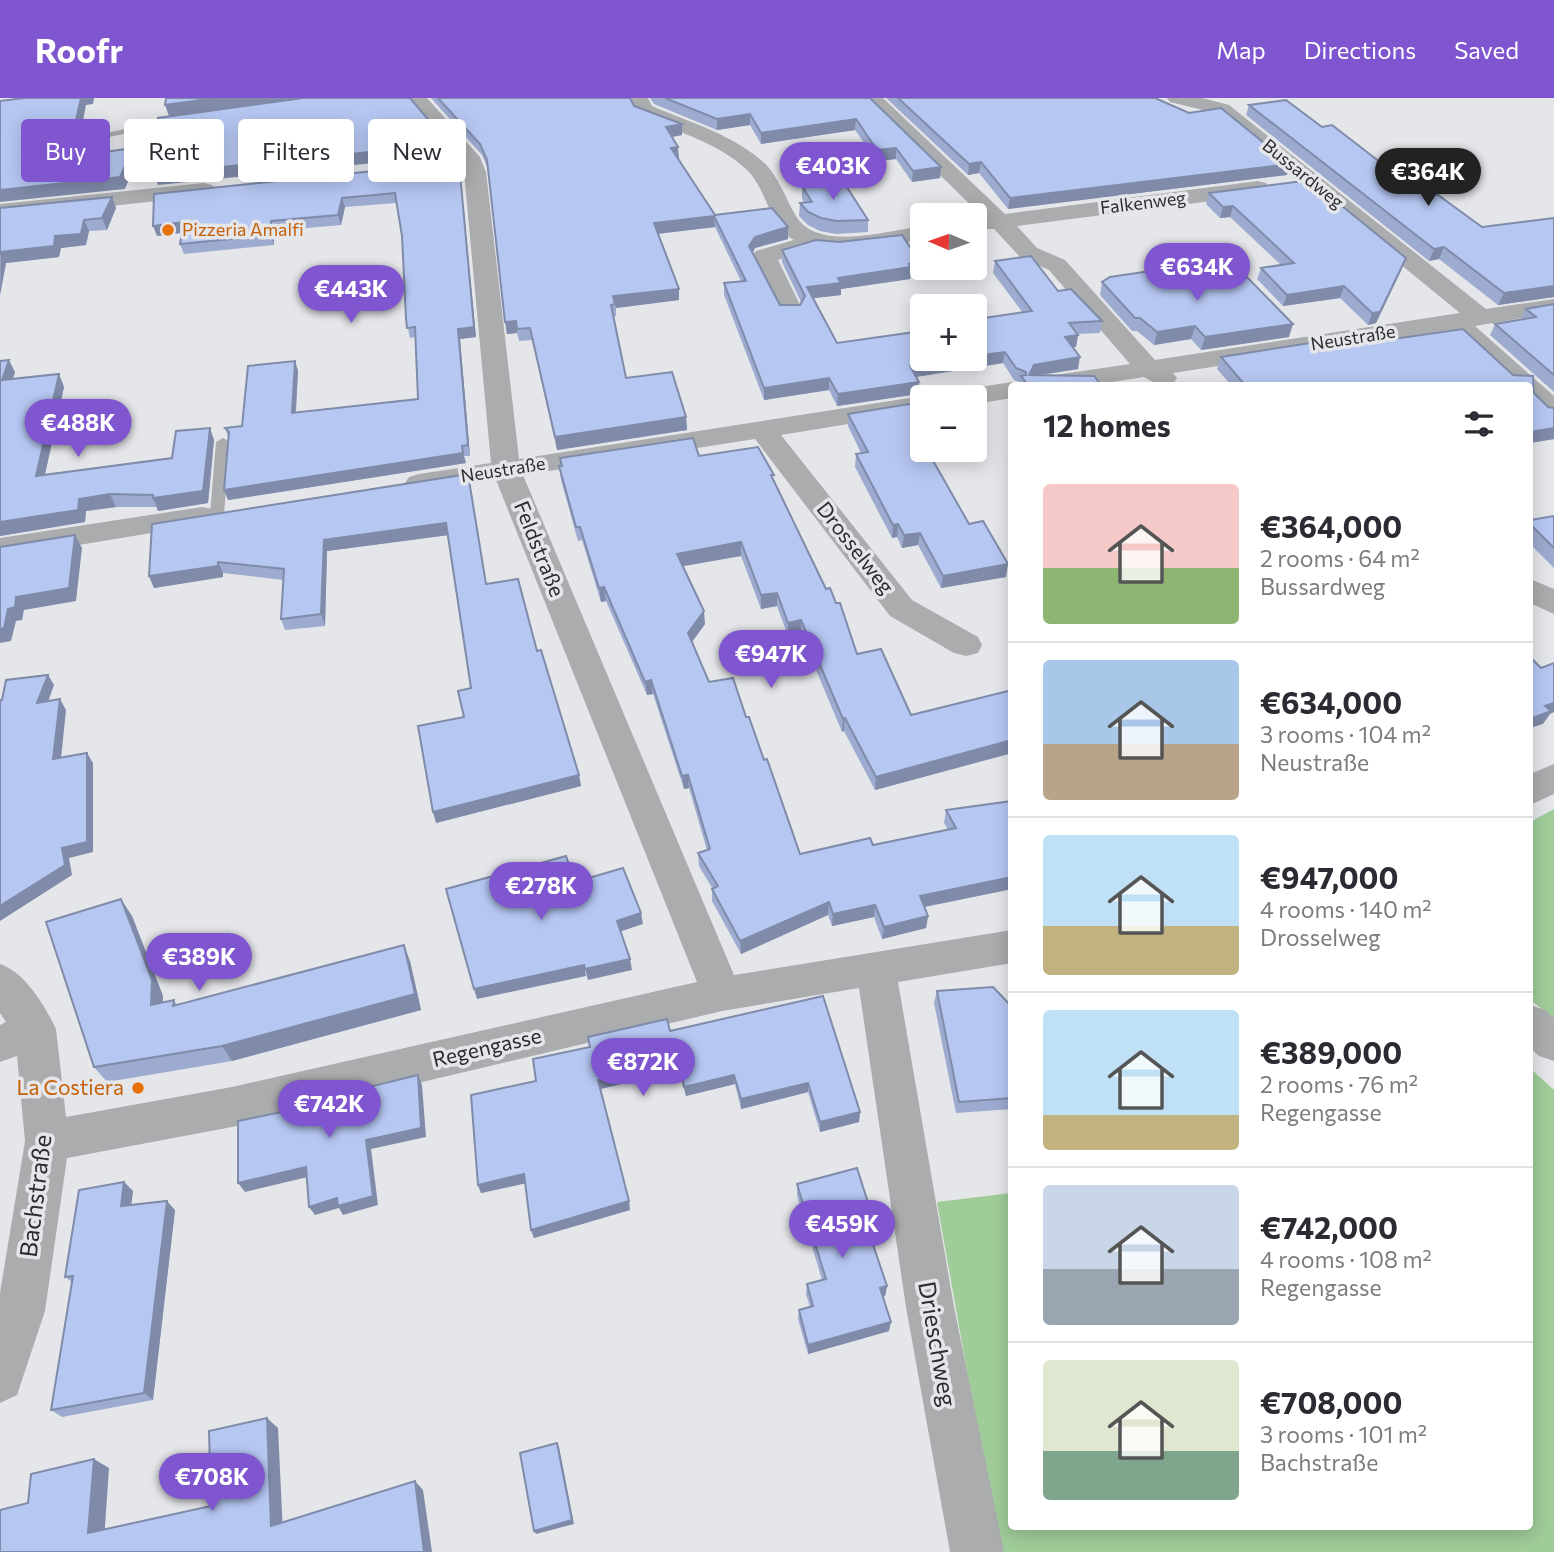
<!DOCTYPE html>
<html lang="en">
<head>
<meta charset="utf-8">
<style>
  :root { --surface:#fff; --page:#f2f2f3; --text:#2b2b33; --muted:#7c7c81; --line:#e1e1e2; --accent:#7f56d0 }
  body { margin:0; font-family:Commissioner,sans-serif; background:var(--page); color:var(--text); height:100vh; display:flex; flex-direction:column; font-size:26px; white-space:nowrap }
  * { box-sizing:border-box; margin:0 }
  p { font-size:23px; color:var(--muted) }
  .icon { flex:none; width:38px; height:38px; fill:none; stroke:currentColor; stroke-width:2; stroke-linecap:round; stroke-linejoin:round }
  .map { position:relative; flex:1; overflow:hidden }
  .drawer { position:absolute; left:1008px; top:284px; width:525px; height:1148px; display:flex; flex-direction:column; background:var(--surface); border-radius:7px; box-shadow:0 4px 18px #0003 }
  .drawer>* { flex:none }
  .top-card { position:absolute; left:21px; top:21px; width:665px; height:63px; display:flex; gap:14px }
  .needle { width:46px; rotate:272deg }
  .fabs { position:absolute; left:910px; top:105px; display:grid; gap:14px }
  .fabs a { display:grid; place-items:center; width:77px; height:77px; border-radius:7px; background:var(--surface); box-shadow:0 4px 18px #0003; font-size:35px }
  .price { position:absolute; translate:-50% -60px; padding:0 16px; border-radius:24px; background:var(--accent); color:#fff; font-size:23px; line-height:46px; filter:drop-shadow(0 2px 4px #0008) }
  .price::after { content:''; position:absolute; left:50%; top:42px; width:21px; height:16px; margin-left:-10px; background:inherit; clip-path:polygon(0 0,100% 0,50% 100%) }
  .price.selected { background:#222; color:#fff }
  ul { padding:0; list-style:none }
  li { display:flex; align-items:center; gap:21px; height:175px; padding:0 35px }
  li+li { border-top:2px solid var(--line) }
  li span { display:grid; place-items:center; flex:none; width:196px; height:140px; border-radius:7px; color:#555 }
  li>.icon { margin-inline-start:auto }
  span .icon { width:84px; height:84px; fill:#fffc; stroke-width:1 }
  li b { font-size:30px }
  h2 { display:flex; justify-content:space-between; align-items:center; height:84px; padding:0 35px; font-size:30px }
  .tag { padding:0 24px; border-radius:7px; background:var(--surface); box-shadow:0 4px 18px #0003; font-size:24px; line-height:63px }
  .tag.selected { background:var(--accent); color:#fff }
  header { display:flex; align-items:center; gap:42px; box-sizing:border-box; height:98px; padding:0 35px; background:var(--accent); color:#fff }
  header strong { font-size:33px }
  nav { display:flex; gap:38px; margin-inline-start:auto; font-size:24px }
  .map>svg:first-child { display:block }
  .green { fill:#a0cc99 }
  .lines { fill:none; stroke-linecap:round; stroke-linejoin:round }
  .lane { fill:#aaacad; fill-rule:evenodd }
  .street { fill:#aaacad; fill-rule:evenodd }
  .wall { fill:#9dabd0 }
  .shaded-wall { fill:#7f8ba9 }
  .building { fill:#b6c7f2; stroke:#7f8ba9; stroke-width:2 }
  .food-dot { fill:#e8710a; stroke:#e5e6ea; stroke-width:2.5 }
  .labels { text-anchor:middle; stroke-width:7; stroke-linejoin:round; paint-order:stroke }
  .far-street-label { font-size:18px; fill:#2d2d2f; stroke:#e5e6ea }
  .far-food-label { font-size:18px; fill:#c56008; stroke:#e5e6ea; text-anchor:start }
  .street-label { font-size:21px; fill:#2d2d2f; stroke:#e5e6ea }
  .food-label { font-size:21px; fill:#c56008; stroke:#e5e6ea; text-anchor:end }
  .near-street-label { font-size:24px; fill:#2d2d2f; stroke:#e5e6ea }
</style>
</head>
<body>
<header>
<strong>Roofr</strong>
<nav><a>Map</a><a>Directions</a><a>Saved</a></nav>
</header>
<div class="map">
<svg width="1554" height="1454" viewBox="0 0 1554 1454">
  <rect width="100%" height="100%" fill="#e5e6ea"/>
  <path class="green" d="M1554 711V922L1530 901V724Z
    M1530 970 1554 992V1454H999L937 1104 1011 1095 1012 1428H1530Z"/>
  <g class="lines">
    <path class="lane" d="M180 19 183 20V24L79 45 74 42Z
      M223 340 230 344 224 416 217 420 210 416 216 344Z"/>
    <path class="street" d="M406 0H427L480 59 486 74 519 361 922 298 928 299H922V314L781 337 912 502 978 539 982 547 978 555 966 558 954 555 890 518 755 341 523 377 734 877 1012 832V865L898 884 954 1209 1004 1454H950L906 1209 859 890 722 913 232 1029 67 1060 45 1213 17 1297 0 1305V1195L25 1043 17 958 0 964V927L6 924 0 915V866C25 874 45 908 56 931L66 1019 232 989 697 884 496 382 419 394 409 391 405 385 409 379 419 376 491 365 464 74 462 65Z
      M628 0H648L652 8C689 24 731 36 762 63 777 75 786 101 796 118 817 154 887 133 922 128V142L838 153 815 151 778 162 802 211 799 216 790 218 781 216 752 158 756 153 794 142C769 128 767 91 747 72 718 44 672 32 636 16Z
      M861 0H883L1005 116 1258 83 1266 85 1269 90 1266 95 1258 97 1017 128 1037 150 1065 162 1155 262 1460 215 1215 15 1170 4 1167 0H1202L1229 7 1486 211 1554 201V215L1475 228 1554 298V321L1544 319 1530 305V287H1509L1450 232 1173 275 1177 280 1173 286C1161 289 1154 285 1144 279L1093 287H1029L1033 281 1042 279 1130 266 1049 172 1021 160 994 131H975V121L983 119Z
      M204 85 212 87 215 92 212 97 0 120V106Z
      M1012 284 1022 287H1012V300L975 306V299H951L954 293Z
      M202 409 212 411 217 418 212 425 0 460V440Z
      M1530 481 1554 491V516L1530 505Z
      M1554 666V696L1530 707V676Z
      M1530 907 1545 912 1554 920V963L1539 958 1530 950Z"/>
  </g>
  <path class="wall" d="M431 0H630L634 8 682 26V37L672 39 679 60H678L715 117 788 129V141L755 150 753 154 780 207H800L801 204 782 164V152L919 176 911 177 910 181 841 191V197L813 200 837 245 976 225 977 221 1023 215 993 175 995 163 1058 193 1102 223 1100 235 1078 236 1076 249H1073L1078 271 1041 277 1101 287H1020V284L1014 282 1003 265 916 279 919 284 918 296 837 308 829 292 764 302 724 197V185L741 183 715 129 658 136 679 202 616 210V218H614L626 280 686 319 687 332 557 352 532 242 519 243 517 235 507 236 488 71 482 57Z
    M650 0H870L941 69 940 80 912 84 896 61 877 63 855 32 761 46 750 27 717 32 654 6Z
    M886 0H1155L1287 77 1008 111 979 75 968 77Z
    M1249 7 1322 29 1411 88 1482 129 1554 120V199L1498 207 1439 161 1429 163 1246 17Z
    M459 64 476 239 460 241 470 358H464L466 365 228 402V338L225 330 242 328 295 263 298 273 296 314 418 301 415 239 410 240 406 221 402 138 397 105 345 109 341 127 274 133V147L184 156 180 146 182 135 157 138Z
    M802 88 868 122V134L836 136 820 133 808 127 799 118 800 105H804L802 100Z
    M1209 95 1402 171 1376 225 1368 227 1340 200 1283 208 1257 181 1261 170 1281 167 1230 119 1220 120 1206 106Z
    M112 99 116 110 107 132 89 133 86 147 61 150 59 159 6 165 0 197V110Z
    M1102 184 1160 186 1289 239 1201 252 1191 241 1154 247 1137 233H1132L1100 197Z
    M1554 206V294L1490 237 1495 226 1521 221 1526 211Z
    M1463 231 1513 277 1533 278 1534 295 1548 309 1554 310V341L1530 345V287H1231L1217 271 1221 259 1310 245 1317 252Z
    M0 263 15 274 13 281 59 276 64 289 45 376 172 360 214 342 208 405 158 413 157 409H116L86 413 85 424 0 438Z
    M848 316 922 352 969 426 1006 479 941 490 918 447 902 450 897 439 892 440 855 369 856 356 861 355 848 328Z
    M699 358 774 383 857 556 911 617 1012 592V655L875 692 844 633 842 634 801 536 788 538 777 508 761 511 741 458 683 468 705 526 692 544 709 584 746 619 764 662 800 756 873 747 948 732 944 725 946 712 1012 703V791L925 809 928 818 926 830 882 841 874 819 832 828 828 817 741 856 712 803V790L699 768 698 755 707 752 689 690 684 691 653 596 647 597 606 503 601 504 582 442 578 443 561 382 559 368Z
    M468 376 486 486 537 553 579 677 581 688 436 725 471 590 448 437 327 453 325 528 285 532 281 521 283 482 223 475V479L154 490 149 478Z
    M1554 418V470L1530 446V422Z
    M132 818 163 898V904L174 902 177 907 410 863 421 912 232 963 107 984 94 969Z
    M937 893 1012 909V1011L956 1015 934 905Z
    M823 898 860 1014 859 1024 820 1034 808 994 741 1011 735 986 686 998 679 972 601 991 630 1112 534 1140 531 1132 525 1085 481 1095 478 1087 536 983 670 933Z
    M124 1084 133 1093 131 1107 175 1112 153 1302 62 1319 51 1312 72 1184 65 1179Z
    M797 1086 871 1114 870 1125 866 1126 887 1188 885 1198 883 1199 889 1233 808 1256 798 1221 799 1212 810 1209 806 1196 807 1186 822 1182 797 1097Z"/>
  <path class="shaded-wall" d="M81 0H94L93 6 86 7 80 38 75 40 78 47 74 71 69 59 67 29Z
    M215 0H304L169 18 165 7Z
    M750 16V27L717 32V21Z
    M856 21 855 32 761 46V35Z
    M682 26V37L666 40V29Z
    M449 46 451 57 158 87 154 76Z
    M678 49 679 60 672 61 671 50Z
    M133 50 137 62 125 91 0 104V92Z
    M896 50V61L877 63V52Z
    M459 64 476 239 460 241 470 358 468 347 458 231Z
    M981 64 979 75 968 77 969 66Z
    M1290 66 1287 77 1008 111 1010 100Z
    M941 69 940 80 912 84 913 73Z
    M112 99 116 110 107 132 102 120Z
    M342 100 345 109 341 127 338 117Z
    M1233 108 1230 119 1220 120 1223 109Z
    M714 118 715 129 655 136 654 125Z
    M84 122 89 133 86 147 61 150 59 159 6 165 0 197 1 154 55 138Z
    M271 123 274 133V147L271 137Z
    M184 124 187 134 157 138 153 128Z
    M788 129V141L755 150 750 159 749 148 755 139Z
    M1444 149 1439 161 1429 163 1434 151Z
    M1406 160 1376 225 1368 227 1372 215Z
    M920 164 919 176 911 177 910 181 841 191V197L807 201V189L838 180Z
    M1344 188 1340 200 1283 208 1287 197Z
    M1554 188V199L1498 207 1504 195Z
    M679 191V202L616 210 613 198Z
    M516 223 517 235 507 236 505 224Z
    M1293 226 1289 239 1201 252 1205 239Z
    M1195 228 1191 241 1154 247 1157 234Z
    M1078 237 1076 249 1063 251 1065 239Z
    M1005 254 1003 265 909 280 910 268 957 261H975V258Z
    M1080 259 1078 271 1032 278 1029 277 1034 267Z
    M9 262 15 274 8 294 2 282Z
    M295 263 298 273 295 325 292 315Z
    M59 276 64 289 42 390 36 378Z
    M829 280V292L764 302V290Z
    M919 284 918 296 837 308 838 296Z
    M686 319 687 332 557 352 555 339Z
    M210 330 214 342 208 405 158 413 153 400Z
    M1554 330V341L1530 345V334Z
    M922 333V346L917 334Z
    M463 355 466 365 228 402 224 392Z
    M110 396 116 409 86 413 85 424 0 438V424L79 401Z
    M446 425 449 437 327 453 325 528 321 516 324 442Z
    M898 426 897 439 892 440 893 427Z
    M920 435 918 447 902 450 904 437Z
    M75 437 82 450 76 503 24 512 22 522 16 523 11 543 0 545V531L8 511 16 499Z
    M741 444V458L678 469 677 456Z
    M218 464 223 475V479L154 490 149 478Z
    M1008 466 1006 479 941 490 943 478Z
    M604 489 606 503 601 504 599 490Z
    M777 495V508L761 511V497Z
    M704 513 705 526 689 548 688 535Z
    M801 522V536L788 538V525Z
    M48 577 54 587 44 615 37 605Z
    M651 582 653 596 647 597 645 584Z
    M60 601 66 612 60 671 53 661Z
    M1554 605V614L1550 616 1543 626 1530 630V621L1545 608Z
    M845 620 844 633 842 634 843 621Z
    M1012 642V655L875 692 876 679Z
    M87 655 93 665V754L69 760 72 777 0 823V808L62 750Z
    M579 677 581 688 436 725 433 714Z
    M688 677 689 690 684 691 682 678Z
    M1012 779V791L918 810 920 798Z
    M121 801 132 818 163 898 162 922 151 907Z
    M829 804 828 817 741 856 740 843Z
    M875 807 874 819 832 828 833 816Z
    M641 815 643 826 619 834 617 823Z
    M928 818 926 830 882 841 884 829Z
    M404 847 410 863 421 912 232 963 222 948Z
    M630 861 632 872 588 882 585 871Z
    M584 867 586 878 477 901 474 891Z
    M678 962 679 972 600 991 598 982Z
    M418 977 422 987 426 1039 371 1051 378 1107 343 1117 339 1110 315 1117 309 1109Z
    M734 977 735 986 686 998 684 989Z
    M808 985V994L741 1011V1001Z
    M860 1014 859 1024 820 1034V1024Z
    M306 1069 312 1078 245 1094 238 1085Z
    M524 1076 527 1085 481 1095 478 1087Z
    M124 1084 133 1093 130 1117 121 1108Z
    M167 1103 175 1112 153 1302 144 1295Z
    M629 1103 630 1112 534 1140 531 1132Z
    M871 1114 870 1125 862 1127 863 1117Z
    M887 1188 885 1198 878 1200 880 1190Z
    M891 1224 889 1233 808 1256V1247Z
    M267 1320 278 1330 283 1436 271 1428Z
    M557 1345 559 1349 574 1426 536 1436 534 1433Z
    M94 1361 109 1370 104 1443 88 1435Z
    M415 1383 423 1392 432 1454H424Z"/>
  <path class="building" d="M24 0H81L75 27 67 29 74 36 69 59 133 50 120 79 0 92V3Z
    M166 0H215L165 7Z
    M303 0H410L449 46 154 76 158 20Z
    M438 0H630L634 8 682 26 666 29 678 49 671 50 715 117 772 110 788 129 755 139 749 148 780 207H800L805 198 782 152 816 142 839 144 902 137 920 164 909 166 911 169 838 180 841 185 807 189 837 245 922 233V261H957L910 268 919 284 838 296 829 280 764 290 724 185 746 183 714 118 654 125 679 191 613 198 615 206 611 207 626 280 672 274 686 319 555 339 530 230 517 231 516 223 505 224 487 62 480 46Z
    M665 0H870L941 69 913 73 896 50 877 52 856 21 761 35 750 16 717 21Z
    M898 0H1155L1189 15 1221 10 1290 66 1010 100 981 64 969 66Z
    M1286 2 1322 29 1332 27 1411 88 1423 86 1482 129 1554 120V188L1504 195 1444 149 1434 151 1249 7Z
    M459 64 474 229 458 231 468 347 462 348 463 355 224 392 229 334 225 330 242 328 248 268 295 263 292 315 418 301 415 229 407 230 406 221 402 138 395 95 342 100 338 117 271 123V137L180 146 184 124 153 128 154 96Z
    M1310 82 1406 160 1380 214 1372 215 1344 188 1287 197 1261 170 1294 165 1233 108 1223 109 1209 95Z
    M843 83 868 122 837 123 821 120 808 114 800 105 812 104 802 88Z
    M112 99 102 120 84 122 81 136 55 138 54 148 1 154 0 157V110Z
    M1031 158 1058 193 1071 191 1102 223 1069 225 1078 237 1065 239 1080 259 1034 267 1029 277 1094 278 1101 287H1028L1021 278 1026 277V274L1016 270 1005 254 975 258V225H979L977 221 1032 213 995 163Z
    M1150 173 1160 186 1242 174 1293 226 1205 239 1195 228 1157 234 1140 220H1135L1102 184 1110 179Z
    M1554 206V277L1495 226 1536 219 1526 211Z
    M1463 231 1513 277 1533 278 1534 295 1548 309 1554 310V330L1530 334V287H1245L1221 259 1310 245 1317 252Z
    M9 262 2 282 59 276 36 378 172 360 176 333 210 330 203 393 153 400V397L110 396 79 401 78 412 0 424V263Z
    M922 304V333L917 334 922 343V352H927L969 426 983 423 1008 466 943 478 920 435 904 437 898 426 893 427 856 356 868 354 848 316Z
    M693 340 699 358 758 349 774 377H771L826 491 830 490 836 505H840L857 556 881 551 911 617 1012 592V642L876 679 845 620 843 621 801 522 788 525 777 495 761 497 741 444 677 456 704 513 688 535 709 584 733 580 746 619H749L764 662 767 661 800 756 870 740 873 747 956 730 946 712 1012 703V779L920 798 928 818 884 829 875 807 833 816 829 804 740 843 712 791 718 788 698 755 710 751 688 677 682 678 651 582 645 584 604 489 599 490 580 429H576L559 368H562L560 360Z
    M468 376 486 486 518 481 537 553 541 552 579 677 433 714 418 628 464 619 458 593 471 590 446 425 324 442 321 516 281 521 284 471 218 464V468L149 478 152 426Z
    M1554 418V450L1530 426V422Z
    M75 437 69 490 16 499 15 509 8 511 4 530 0 531V449Z
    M1530 559 1541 570 1554 565V605L1545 608 1551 613 1530 621Z
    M48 577 37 605 60 601 53 661 87 655V744L62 750 65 767 0 808V602H2L6 582Z
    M566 758 575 784 623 770 641 815 617 823 630 861 585 871 584 867 474 891 446 791Z
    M121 801 152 882 151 907 174 902 173 908 404 847 415 896 222 948 94 969 46 824Z
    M993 889 1012 909V1000L959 1004 937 893Z
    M823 898 860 1014 820 1024 808 985 741 1001 734 977 684 989 678 962 598 982 629 1103 531 1132 524 1076 478 1087 471 997 536 983 533 961 590 949 588 939 667 921 670 933Z
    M418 977 421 1030 366 1042 373 1098 338 1108 337 1100 309 1109 306 1069 238 1085V1023L369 996V989Z
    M857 1070 871 1114 863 1117 887 1188 880 1190 891 1224 808 1247 799 1212 813 1208 807 1186 826 1181 797 1086Z
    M124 1084 121 1108 167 1103 144 1295 51 1312 73 1178 65 1179 79 1092Z
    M267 1320 271 1428 415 1383 424 1454H0V1412L28 1405 31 1376 94 1361 88 1435 211 1408 209 1333Z
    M557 1345 572 1422 534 1433 520 1355Z"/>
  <g class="food-dot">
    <circle cx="168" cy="132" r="7"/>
    <circle cx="138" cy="990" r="7"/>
  </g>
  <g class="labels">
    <g class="far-street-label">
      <text transform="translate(1303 76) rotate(39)" y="6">Bussardweg</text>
      <text transform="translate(1143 105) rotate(-7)" y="6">Falkenweg</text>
      <text transform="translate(1353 240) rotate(-9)" y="6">Neustraße</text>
      <text transform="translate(503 372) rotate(-9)" y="6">Neustraße</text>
    </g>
    <g class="far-food-label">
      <text x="182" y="138">Pizzeria Amalfi</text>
    </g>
    <g class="street-label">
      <text transform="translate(855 450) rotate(52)" y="7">Drosselweg</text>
      <text transform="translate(539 451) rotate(68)" y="7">Feldstraße</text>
      <text transform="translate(487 950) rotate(-13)" y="7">Regengasse</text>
    </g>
    <g class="food-label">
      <text x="124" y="997">La Costiera</text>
    </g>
    <g class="near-street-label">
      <text transform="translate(36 1098) rotate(-83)" y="8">Bachstraße</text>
      <text transform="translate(937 1246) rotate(80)" y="8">Drieschweg</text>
    </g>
  </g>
</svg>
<div class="fabs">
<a><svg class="needle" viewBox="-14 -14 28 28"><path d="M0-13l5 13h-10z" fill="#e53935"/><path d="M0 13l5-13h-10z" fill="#7c7c81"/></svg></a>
<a>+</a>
<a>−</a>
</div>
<b class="price" style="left:833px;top:104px">€403K</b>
<b class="price selected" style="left:1428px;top:110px">€364K</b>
<b class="price" style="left:1197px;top:205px">€634K</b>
<b class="price" style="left:351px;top:227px">€443K</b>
<b class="price" style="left:78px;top:361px">€488K</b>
<b class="price" style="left:771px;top:592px">€947K</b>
<b class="price" style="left:541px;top:824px">€278K</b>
<b class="price" style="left:199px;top:895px">€389K</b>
<b class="price" style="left:643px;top:1000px">€872K</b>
<b class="price" style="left:329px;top:1042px">€742K</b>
<b class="price" style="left:842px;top:1162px">€459K</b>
<b class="price" style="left:212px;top:1415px">€708K</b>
<div class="top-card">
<a class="tag selected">Buy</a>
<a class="tag">Rent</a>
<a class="tag">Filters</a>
<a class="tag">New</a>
</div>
<section class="drawer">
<h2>12 homes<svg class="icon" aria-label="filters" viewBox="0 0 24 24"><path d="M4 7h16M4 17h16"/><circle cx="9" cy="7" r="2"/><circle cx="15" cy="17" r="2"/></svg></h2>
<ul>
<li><span style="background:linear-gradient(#f6c9c9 60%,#8fb573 0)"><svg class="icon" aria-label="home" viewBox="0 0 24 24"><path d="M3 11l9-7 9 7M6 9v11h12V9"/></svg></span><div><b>€364,000</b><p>2 rooms · 64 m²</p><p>Bussardweg</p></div></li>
<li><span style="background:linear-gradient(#a9c7e8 60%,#b9a48a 0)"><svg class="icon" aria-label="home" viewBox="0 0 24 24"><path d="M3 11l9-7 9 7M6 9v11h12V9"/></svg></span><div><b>€634,000</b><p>3 rooms · 104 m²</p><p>Neustraße</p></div></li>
<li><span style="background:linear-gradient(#bfe0f5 65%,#c2b280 0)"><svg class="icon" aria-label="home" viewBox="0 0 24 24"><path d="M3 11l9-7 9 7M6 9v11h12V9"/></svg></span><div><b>€947,000</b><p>4 rooms · 140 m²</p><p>Drosselweg</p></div></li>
<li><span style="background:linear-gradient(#bfe0f5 75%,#c2b280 0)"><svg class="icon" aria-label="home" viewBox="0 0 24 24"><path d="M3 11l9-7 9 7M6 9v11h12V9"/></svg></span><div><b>€389,000</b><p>2 rooms · 76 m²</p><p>Regengasse</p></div></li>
<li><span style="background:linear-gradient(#c9d6e8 60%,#9aa5b1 0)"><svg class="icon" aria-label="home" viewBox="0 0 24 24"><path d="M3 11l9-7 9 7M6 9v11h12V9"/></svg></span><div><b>€742,000</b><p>4 rooms · 108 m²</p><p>Regengasse</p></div></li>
<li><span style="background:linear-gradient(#dfe7d0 65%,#7fa58c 0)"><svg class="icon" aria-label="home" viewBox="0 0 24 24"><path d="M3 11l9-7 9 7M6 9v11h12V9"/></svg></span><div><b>€708,000</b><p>3 rooms · 101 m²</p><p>Bachstraße</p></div></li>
</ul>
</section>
</div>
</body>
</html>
